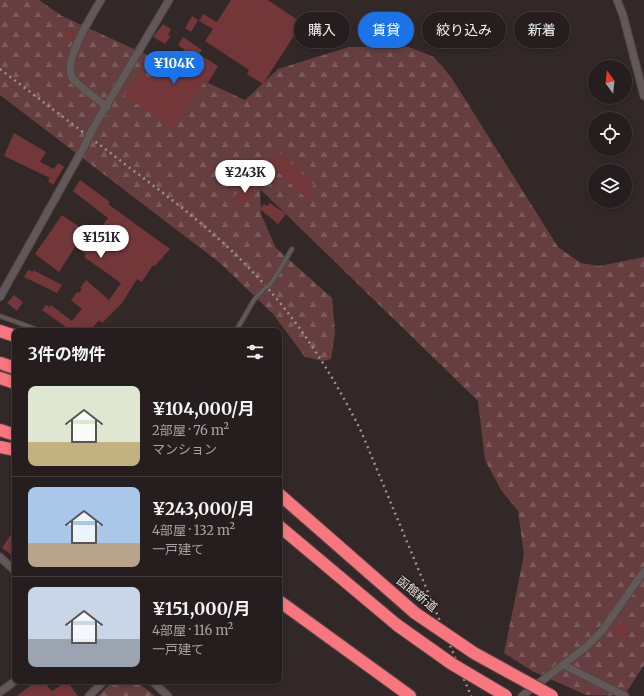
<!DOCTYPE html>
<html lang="ja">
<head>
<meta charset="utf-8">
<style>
  :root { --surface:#261e1e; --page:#322b2b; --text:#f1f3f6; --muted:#a4a2a4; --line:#423c3c; --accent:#1a73e8 }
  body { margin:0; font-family:Merriweather,"Noto Sans JP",serif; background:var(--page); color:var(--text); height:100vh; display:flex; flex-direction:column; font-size:15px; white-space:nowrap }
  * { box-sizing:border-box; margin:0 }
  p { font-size:13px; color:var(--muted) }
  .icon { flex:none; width:22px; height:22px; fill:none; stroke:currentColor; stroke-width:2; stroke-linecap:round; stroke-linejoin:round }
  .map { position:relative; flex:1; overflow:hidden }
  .drawer { position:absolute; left:12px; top:328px; width:270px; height:356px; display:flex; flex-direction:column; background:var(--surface); border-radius:8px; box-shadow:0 2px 6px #0003,0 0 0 1px var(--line) }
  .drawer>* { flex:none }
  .banner { position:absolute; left:294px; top:12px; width:290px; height:36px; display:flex; gap:8px }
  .needle { width:26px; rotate:345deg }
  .tools { position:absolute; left:588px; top:60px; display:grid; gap:8px }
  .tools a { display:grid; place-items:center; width:44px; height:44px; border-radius:50%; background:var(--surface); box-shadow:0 2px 6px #0003,0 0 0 1px var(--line); font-size:20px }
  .price { position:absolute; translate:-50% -34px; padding:0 9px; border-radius:14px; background:#fff; color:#222; font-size:13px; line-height:26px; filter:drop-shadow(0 1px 2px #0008) }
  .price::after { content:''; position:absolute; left:50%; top:24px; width:12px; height:9px; margin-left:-6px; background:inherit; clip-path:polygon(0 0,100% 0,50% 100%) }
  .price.active { background:var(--accent); color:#fff }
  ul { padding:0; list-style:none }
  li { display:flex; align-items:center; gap:12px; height:100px; padding:0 16px }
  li+li { border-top:1px solid var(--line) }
  li span { display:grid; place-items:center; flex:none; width:112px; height:80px; border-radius:8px; color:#555 }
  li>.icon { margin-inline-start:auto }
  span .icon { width:48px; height:48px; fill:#fffc; stroke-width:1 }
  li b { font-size:17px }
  h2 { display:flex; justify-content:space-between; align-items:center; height:48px; padding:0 16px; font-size:17px }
  .chip { padding:0 14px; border-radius:18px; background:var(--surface); box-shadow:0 2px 6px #0003,0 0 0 1px var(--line); font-size:14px; line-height:36px }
  .chip.active { background:var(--accent); color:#fff }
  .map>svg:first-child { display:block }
  .forest { fill:url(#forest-firs) }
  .building { fill:#73373a }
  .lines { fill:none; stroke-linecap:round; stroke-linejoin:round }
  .lane-casing { stroke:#4f4646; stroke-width:5.5 }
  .street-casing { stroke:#4f4646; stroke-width:9 }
  .highway-casing { stroke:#4f4646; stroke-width:14 }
  .lane { stroke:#635858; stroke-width:3.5 }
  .street { stroke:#635858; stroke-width:7 }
  .highway { stroke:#fa767e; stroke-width:12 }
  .rail { stroke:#9a9292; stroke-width:2.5; stroke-dasharray:2 4; stroke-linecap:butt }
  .lane-bridge-casing { stroke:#4f4646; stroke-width:5.5; stroke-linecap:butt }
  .street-bridge-casing { stroke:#4f4646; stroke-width:9; stroke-linecap:butt }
  .highway-bridge-casing { stroke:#4f4646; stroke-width:14; stroke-linecap:butt }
  .lane-bridge { stroke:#635858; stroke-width:3.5 }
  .street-bridge { stroke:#635858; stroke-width:7 }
  .highway-bridge { stroke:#fa767e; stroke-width:12 }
  .labels { text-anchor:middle; stroke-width:3; stroke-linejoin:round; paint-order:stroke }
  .street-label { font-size:12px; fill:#e5dede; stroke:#281f1f }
</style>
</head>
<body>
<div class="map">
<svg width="644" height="696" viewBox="0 0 644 696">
  <defs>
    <pattern id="forest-firs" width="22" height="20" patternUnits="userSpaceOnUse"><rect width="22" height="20" fill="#663e3f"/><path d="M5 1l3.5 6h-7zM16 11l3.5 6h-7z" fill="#7c595a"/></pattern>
  </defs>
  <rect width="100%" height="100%" fill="#322828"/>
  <path class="forest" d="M0 0H39L62 16 245 100 278 69 349 47H409L434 57 451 77 558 247 581 263 599 266 644 257V665L624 696 586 695 532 671 504 653 524 555 518 511 501 490 485 460 478 401 260 189 261 214 276 248 332 298 335 332 331 359 323 361 305 357 273 314 220 263 0 95Z
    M113 681H136L155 696H98Z"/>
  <path class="building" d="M231 0H268L302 23 263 84 247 74 249 70 205 41 213 29 199 21 203 14 217 22Z
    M192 16 198 20 191 32 185 28Z
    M163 24 171 29 168 35 171 36 165 44 153 37Z
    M67 28 76 33 72 40 63 34Z
    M183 37 202 50 199 54 218 66 208 83 205 81 175 127 124 96 140 72 155 82 159 75 165 78 185 50 178 45Z
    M14 133 46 152 40 162 54 169 58 163 64 167 53 185 48 181 50 178 4 156Z
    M278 151 314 185 308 191 311 193 306 198 267 162Z
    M80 180 110 202 108 204 170 249 155 266 153 265 142 282 137 279 122 303 102 323 99 320 90 331H63L66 327 42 310 46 305 49 307 51 305 72 321 82 309 71 300 77 292 79 293 82 289 80 288 86 280 109 300 121 283 84 257 86 254 75 247 59 272 35 254 62 215 94 237 108 218 73 191Z
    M249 181 255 188 252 191 255 194 245 204 242 202 239 205 232 198Z
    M270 203 286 214 278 224 260 209 264 204 267 206Z
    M28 270 33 272V270L62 285 57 293 24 277Z
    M14 295 23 302 17 311 7 303Z
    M15 528V550L12 555 2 548Z
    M623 621 630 631 620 639 612 630Z
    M36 681H43L52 691 67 681 78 696H17Z"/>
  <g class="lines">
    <g class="lane-casing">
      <path id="lane" d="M272 282 292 249
        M0 316 41 331
        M236 331 254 300 261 292"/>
    </g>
    <g class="street-casing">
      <path id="street" d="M101 0C92 15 61 63 73 79 82 89 96 98 107 107
        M617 0 623 15 644 96
        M92 130 169 0
        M0 297 85 145
        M0 557 15 571
        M564 665 625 696
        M152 681 168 696
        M0 692 15 681
        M89 696 104 681
        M522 696 586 647 602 631 644 571"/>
    </g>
    <g class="highway-casing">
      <path id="highway" d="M0 331 15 336
        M0 363 15 368
        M0 378 15 383
        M0 430 15 435
        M0 447 15 450
        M279 494 415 613
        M279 526 397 625
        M279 601 410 696"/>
    </g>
    <use href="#lane" class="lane"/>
    <use href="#street" class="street"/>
    <use href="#highway" class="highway"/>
    <path class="rail" d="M0 69C43 102 87 135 130 168 170 198 211 229 246 265 293 312 331 371 361 431L471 696"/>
    <g class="lane-bridge-casing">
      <path id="lane-bridge" d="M261 292 272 282"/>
    </g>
    <g class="street-bridge-casing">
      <path id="street-bridge" d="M85 145 92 130"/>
    </g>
    <g class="highway-bridge-casing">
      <path id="highway-bridge" d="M415 613 474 653 552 696
        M397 625 452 664 506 696"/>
    </g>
    <use href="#lane-bridge" class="lane-bridge"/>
    <use href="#street-bridge" class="street-bridge"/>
    <use href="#highway-bridge" class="highway-bridge"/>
  </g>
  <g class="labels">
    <g class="street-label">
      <text transform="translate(417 594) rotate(39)" y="4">函館新道</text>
    </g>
  </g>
</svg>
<div class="tools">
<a><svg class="needle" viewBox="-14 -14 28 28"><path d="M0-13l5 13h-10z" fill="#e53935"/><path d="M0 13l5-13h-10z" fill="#a4a2a4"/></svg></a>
<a><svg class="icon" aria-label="locate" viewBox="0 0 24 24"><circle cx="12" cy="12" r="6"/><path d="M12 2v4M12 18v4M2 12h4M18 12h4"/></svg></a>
<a><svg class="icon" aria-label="layers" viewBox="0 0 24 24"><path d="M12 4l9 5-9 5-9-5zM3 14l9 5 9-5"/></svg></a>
</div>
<b class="price active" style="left:174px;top:85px">¥104K</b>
<b class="price" style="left:245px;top:194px">¥243K</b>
<b class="price" style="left:101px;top:259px">¥151K</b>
<div class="banner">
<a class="chip">購入</a>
<a class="chip active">賃貸</a>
<a class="chip">絞り込み</a>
<a class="chip">新着</a>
</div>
<section class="drawer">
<h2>3件の物件<svg class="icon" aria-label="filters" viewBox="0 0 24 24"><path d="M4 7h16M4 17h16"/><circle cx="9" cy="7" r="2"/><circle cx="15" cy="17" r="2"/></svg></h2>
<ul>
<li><span style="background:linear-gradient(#dfe7d0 70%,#c2b280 0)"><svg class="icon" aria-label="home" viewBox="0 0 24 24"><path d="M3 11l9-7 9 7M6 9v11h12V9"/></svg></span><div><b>¥104,000/月</b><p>2部屋 · 76 m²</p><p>マンション</p></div></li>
<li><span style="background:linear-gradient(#a9c7e8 70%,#b9a48a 0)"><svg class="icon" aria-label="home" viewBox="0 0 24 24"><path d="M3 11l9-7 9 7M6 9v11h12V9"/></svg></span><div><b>¥243,000/月</b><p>4部屋 · 132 m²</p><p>一戸建て</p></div></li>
<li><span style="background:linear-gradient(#c9d6e8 65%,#9aa5b1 0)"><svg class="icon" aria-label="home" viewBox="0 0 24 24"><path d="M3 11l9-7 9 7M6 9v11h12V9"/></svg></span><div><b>¥151,000/月</b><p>4部屋 · 116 m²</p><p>一戸建て</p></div></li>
</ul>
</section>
</div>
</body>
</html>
